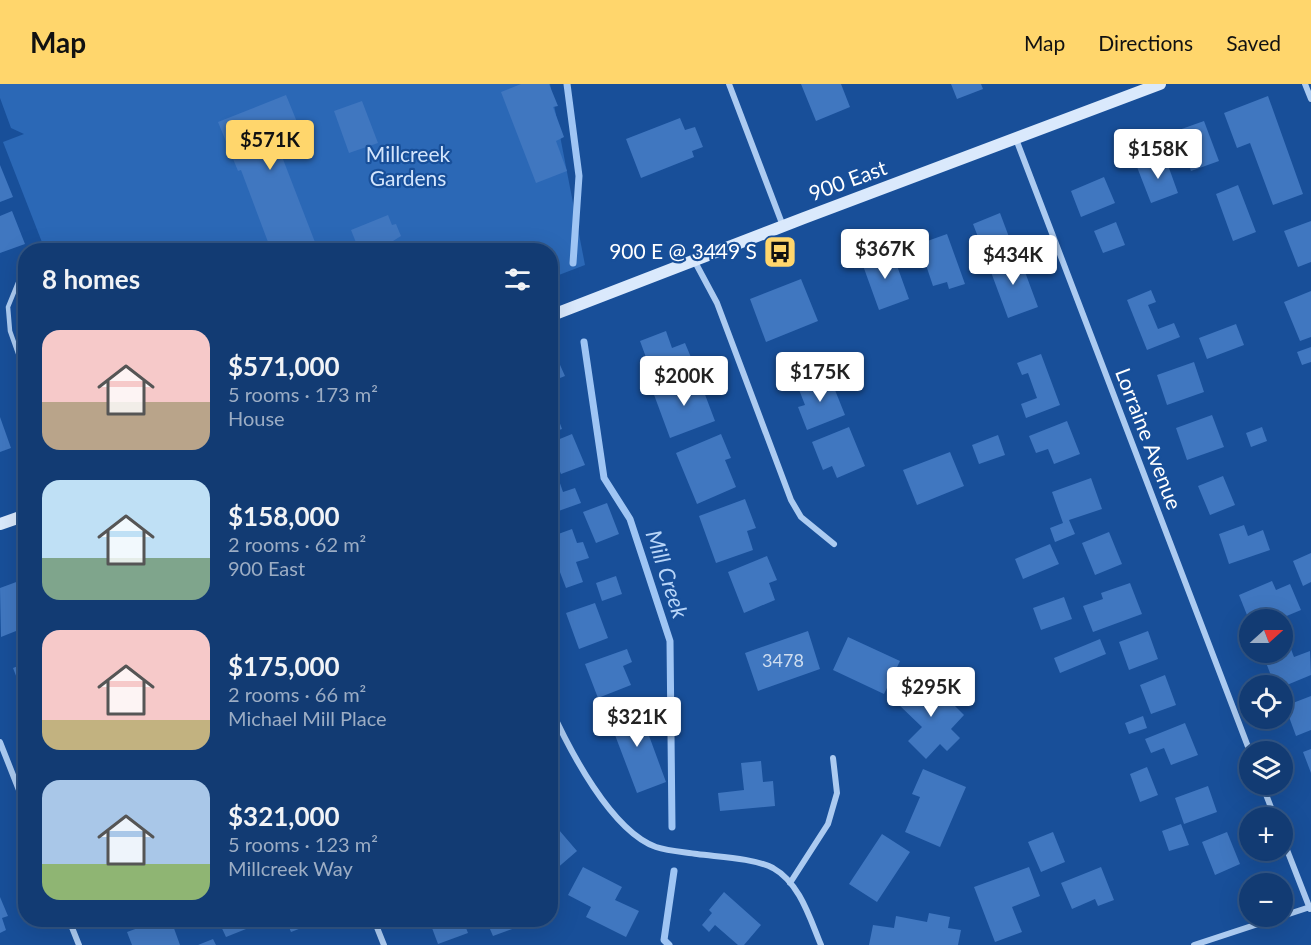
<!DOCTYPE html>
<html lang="en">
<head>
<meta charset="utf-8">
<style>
  :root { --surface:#123b73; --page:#1b4278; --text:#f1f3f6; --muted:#9cadc4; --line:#315585; --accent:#ffd66c }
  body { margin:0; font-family:Lato,sans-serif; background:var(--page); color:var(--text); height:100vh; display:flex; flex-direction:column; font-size:22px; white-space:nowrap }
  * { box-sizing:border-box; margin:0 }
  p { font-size:20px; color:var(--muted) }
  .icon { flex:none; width:33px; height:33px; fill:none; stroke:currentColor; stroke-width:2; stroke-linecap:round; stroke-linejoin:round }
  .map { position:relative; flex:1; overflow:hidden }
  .drawer { position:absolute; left:18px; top:159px; width:540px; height:684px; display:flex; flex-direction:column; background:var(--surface); border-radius:24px; box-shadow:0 6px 24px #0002,0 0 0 2px var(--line) }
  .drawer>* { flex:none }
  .needle { width:39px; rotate:69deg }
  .tools { position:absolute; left:1239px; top:525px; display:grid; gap:12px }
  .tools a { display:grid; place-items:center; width:54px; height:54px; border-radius:50%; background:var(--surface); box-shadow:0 6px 24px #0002,0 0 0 2px var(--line); font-size:30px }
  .price { position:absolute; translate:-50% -51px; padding:0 14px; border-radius:6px; background:#fff; color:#222; font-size:20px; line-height:39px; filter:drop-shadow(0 2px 3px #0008) }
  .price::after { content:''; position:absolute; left:50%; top:36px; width:18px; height:14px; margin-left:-9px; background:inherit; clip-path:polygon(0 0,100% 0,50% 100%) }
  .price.active { background:var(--accent); color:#111 }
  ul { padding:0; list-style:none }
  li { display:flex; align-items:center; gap:18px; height:150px; padding:0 24px }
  li span { display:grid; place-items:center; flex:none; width:168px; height:120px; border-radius:18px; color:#555 }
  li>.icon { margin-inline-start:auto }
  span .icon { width:72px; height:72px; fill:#fffc; stroke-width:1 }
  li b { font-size:26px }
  h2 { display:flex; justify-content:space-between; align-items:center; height:72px; padding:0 24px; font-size:26px }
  header { display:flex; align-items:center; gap:36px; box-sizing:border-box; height:84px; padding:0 30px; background:var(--accent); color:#111 }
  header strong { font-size:28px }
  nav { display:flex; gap:33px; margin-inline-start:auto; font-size:21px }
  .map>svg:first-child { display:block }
  .green { fill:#2b68b6 }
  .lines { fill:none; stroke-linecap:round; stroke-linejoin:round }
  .stream { stroke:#9fc5f4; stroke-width:7 }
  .building { fill:#4077c0 }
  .lane { stroke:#accbf1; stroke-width:4.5 }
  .street { stroke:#accbf1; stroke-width:6 }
  .secondary { stroke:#dae9fc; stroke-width:12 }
  .labels { text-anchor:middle; stroke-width:4.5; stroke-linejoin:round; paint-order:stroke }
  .number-label { font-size:18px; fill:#cfddef }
  .park-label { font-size:21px; fill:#d3e5fc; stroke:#184f99 }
  .street-label { font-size:21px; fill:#fff; stroke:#184f99 }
  .poi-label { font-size:21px; fill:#fff; stroke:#184f99; text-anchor:end }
  .water-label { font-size:22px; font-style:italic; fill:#b8d5f8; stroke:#184f99 }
</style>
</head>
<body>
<header>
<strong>Map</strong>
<nav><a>Map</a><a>Directions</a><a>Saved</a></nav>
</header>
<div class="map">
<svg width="1311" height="861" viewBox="0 0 1311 861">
  <rect width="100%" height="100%" fill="#184f99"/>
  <path class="green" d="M0 0H550L585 181 551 194 550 166H45L3 58 24 50 11 44 0 14Z"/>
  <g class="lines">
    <path class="stream" d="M567 0 579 92 573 179
      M584 258 604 394 630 435 670 557 672 743
      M669 861 664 856 674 787"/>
  </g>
  <path class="building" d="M521 0H549L558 22 553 23 564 53 556 57 567 87 536 99 501 8Z
    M801 0H841L850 23 816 37Z
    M951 0H981L983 5 957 15Z
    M286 11 306 60 281 70 318 166H271L241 86 238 87 218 38Z
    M1268 12 1303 110 1273 121 1250 59 1237 64 1224 29Z
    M362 17 378 59 349 69 334 27Z
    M680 34 685 46 695 43 703 63 692 67 694 73 641 94 626 55Z
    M1204 37 1219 77 1191 87 1176 47Z
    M1165 73 1178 109 1151 119 1137 83Z
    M0 81 13 113 0 118Z
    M1104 93 1115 119 1081 133 1071 107Z
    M1238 101 1256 148 1233 157 1216 110Z
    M12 127 25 160 0 169V132Z
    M1000 129 1015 169 988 179 973 140Z
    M388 131 392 141 396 140 401 152 393 157 397 166H359L351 146Z
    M1311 137V178L1298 183 1284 147Z
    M1116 138 1125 161 1103 169 1094 147Z
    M947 150 965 200 949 205 947 198 933 202 919 160Z
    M349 161 351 166H336Z
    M891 165 909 215 879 226 861 176Z
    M1018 169 1038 223 1008 234 988 180Z
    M801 195 818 237 766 258 750 215Z
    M1151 206 1156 218 1148 221 1158 245 1174 239 1180 253 1147 266 1127 216Z
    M1311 207V253L1300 257 1284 218Z
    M1236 240 1244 261 1207 275 1199 254Z
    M666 247 672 264 685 259 695 283 655 298 640 257Z
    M1311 263V278L1302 281 1297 268Z
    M1041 270 1060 321 1026 334 1021 320 1037 314 1028 289 1022 291 1017 279Z
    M556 272 565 292 550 298V274Z
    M1194 278 1204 308 1167 321 1157 291Z
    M829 291 845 331 807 346 798 323 805 321 798 303Z
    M698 292 715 337 670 354 653 308Z
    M550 313 562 345 550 349Z
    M1212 331 1224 363 1187 376 1176 344Z
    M0 333 11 364 0 368Z
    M1067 337 1080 370 1054 380 1048 365 1036 369 1029 352Z
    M849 343 865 382 837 394 832 382 823 386 812 358Z
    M1262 343 1267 357 1251 363 1246 349Z
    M572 350 585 381 561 390 550 364V359Z
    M721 350 731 374 725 376 736 403 697 420 676 369Z
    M998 351 1005 371 979 380 972 361Z
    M950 368 964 402 917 421 903 386Z
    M554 382 563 408 575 404 581 419 550 430V384Z
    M1223 392 1235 421 1210 431 1198 402Z
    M1091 394 1102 425 1069 436 1075 450 1055 458 1050 444 1063 439 1052 408Z
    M745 415 756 444 747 447 753 466 716 479 699 432Z
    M607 419 619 450 596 459 583 428Z
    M1244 441 1248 452 1263 446 1270 466 1229 480 1219 450Z
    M572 445 577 459 583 458 589 474 576 478 583 498 566 504 550 462V453Z
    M1109 448 1122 480 1095 491 1082 459Z
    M1050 460 1059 480 1023 495 1015 475Z
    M1311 469V498L1303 502 1293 477Z
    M767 472 777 496 769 499 775 516 744 529 728 488Z
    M616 492 622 510 602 517 596 499Z
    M19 497 26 514V543L1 553 0 504Z
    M1272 497 1276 506 1290 500 1301 526 1277 536H1249L1239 511Z
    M1130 499 1142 530 1093 548 1083 522 1103 515 1101 509Z
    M1064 513 1072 535 1041 546 1033 524Z
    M595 519 608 554 579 565 566 529Z
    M808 547 820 585 758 607 745 569Z
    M1148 547 1158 575 1129 586 1119 558Z
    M1286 552 1294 573 1310 567 1311 591 1282 603 1275 602 1262 568H1282V553Z
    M848 553 900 577 884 610 833 586Z
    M1100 555 1106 570 1060 589 1054 574Z
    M627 565 632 578 623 582 631 601 598 614 585 580Z
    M26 579V615H25L13 584Z
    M1165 591 1176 621 1151 630 1140 601Z
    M925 592 964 631 951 645 960 654 947 667 940 660 926 675 908 657 922 643 898 620Z
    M1311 612V646L1296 652 1285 622Z
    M637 619 666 698 637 709 607 630Z
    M1143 632 1147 644 1129 650 1125 639Z
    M1185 639 1198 671 1171 681 1164 664 1151 669 1145 655Z
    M1311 665V689L1303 668Z
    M761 677 763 698 773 697 775 722 720 727 718 709 744 706 741 679Z
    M1147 683 1158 711 1140 718 1130 690Z
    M923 685 966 703 940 763 905 748 920 713 912 710Z
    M1208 702 1217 728 1184 740 1175 714Z
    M553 739 577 767 555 786 550 780V741Z
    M1181 740 1189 761 1169 767 1162 747Z
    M1053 748 1065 778 1041 788 1028 758Z
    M1227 748 1240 780 1215 791 1202 758Z
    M882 750 910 768 877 818 849 800Z
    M583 783 622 803 615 816 639 827 626 853 586 833 591 823 568 811Z
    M1029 783 1040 812 1012 823 1022 848 995 858 974 803Z
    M1101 783 1114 816 1098 822 1095 815 1072 825 1061 799Z
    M724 808 761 841 744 861H738L715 841 709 848 702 841 712 829 709 826Z
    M0 813 8 832 2 834 6 846 0 849Z
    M929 829 950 833 948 844 961 846 958 861H869L873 841 894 844 896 832 927 838Z
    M160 836H171L180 861H132L127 848Z
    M218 836H248L251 843 226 853Z
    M286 836H322L291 848Z
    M429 836H463L468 849 438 860Z
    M486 836H524L526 840 493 852Z
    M213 855 216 861H198Z"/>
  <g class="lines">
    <path class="lane" d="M19 196 8 223 10 247 26 292"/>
    <path class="street" d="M729 0 783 142
      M1305 0 1311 15
      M1016 55 1250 668
      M694 176 717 219 791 416 801 433 834 460
      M550 623C569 665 611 747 656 763 668 767 684 768 697 770 719 773 753 774 773 784 800 799 810 835 821 861
      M0 658 26 724
      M1262 700 1275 734
      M1282 753 1310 825
      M790 799 828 740 837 709 833 674
      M69 836 79 861
      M374 836 384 861
      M1194 861 1310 823"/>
    <path class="secondary" d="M550 232 804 134 1160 0
      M0 440 26 431"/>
  </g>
  <defs>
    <g id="bus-square" transform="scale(1.725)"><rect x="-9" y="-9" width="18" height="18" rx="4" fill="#ffd66c" stroke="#184f99"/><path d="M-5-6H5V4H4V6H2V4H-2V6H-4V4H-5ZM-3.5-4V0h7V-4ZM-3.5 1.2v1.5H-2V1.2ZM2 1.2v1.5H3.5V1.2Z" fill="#111"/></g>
  </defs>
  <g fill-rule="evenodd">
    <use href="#bus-square" x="780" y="168"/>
  </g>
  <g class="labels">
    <g class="number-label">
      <text x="783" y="583">3478</text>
    </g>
    <g class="park-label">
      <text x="408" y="78">Millcreek<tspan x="408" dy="24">Gardens</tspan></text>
    </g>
    <g class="street-label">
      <text transform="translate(848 97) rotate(-20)" y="7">900 East</text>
      <text transform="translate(1148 355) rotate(69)" y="7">Lorraine Avenue</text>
    </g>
    <g class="poi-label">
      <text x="757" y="175">900 E @ 3449 S</text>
    </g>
    <g class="water-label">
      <text transform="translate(667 490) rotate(72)" y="8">Mill Creek</text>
    </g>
  </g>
</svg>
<div class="tools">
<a><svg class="needle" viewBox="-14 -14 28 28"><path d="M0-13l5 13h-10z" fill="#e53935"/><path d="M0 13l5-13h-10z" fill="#9cadc4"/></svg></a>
<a><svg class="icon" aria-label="locate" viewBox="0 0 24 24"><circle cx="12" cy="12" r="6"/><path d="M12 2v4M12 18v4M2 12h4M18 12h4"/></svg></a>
<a><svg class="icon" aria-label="layers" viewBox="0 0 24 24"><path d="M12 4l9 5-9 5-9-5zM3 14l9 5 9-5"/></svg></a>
<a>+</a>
<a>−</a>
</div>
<b class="price active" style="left:270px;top:87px">$571K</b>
<b class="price" style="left:1158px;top:96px">$158K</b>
<b class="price" style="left:885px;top:196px">$367K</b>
<b class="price" style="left:1013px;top:202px">$434K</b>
<b class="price" style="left:820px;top:319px">$175K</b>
<b class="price" style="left:684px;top:323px">$200K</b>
<b class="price" style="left:931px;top:634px">$295K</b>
<b class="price" style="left:637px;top:664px">$321K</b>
<section class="drawer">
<h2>8 homes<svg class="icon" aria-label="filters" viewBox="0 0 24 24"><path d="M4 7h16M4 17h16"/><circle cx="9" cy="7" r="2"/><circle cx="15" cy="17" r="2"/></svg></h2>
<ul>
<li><span style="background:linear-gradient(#f6c9c9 60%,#b9a48a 0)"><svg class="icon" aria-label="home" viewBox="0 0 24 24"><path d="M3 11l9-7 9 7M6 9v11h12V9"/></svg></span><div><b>$571,000</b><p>5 rooms · 173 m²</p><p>House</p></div></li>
<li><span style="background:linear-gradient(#bfe0f5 65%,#7fa58c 0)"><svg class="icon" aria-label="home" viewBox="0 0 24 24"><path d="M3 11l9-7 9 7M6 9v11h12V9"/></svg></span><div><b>$158,000</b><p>2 rooms · 62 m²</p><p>900 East</p></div></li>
<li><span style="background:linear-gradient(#f6c9c9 75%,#c2b280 0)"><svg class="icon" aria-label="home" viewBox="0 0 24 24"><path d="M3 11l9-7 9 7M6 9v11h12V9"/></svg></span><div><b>$175,000</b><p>2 rooms · 66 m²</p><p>Michael Mill Place</p></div></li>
<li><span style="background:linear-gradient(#a9c7e8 70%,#8fb573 0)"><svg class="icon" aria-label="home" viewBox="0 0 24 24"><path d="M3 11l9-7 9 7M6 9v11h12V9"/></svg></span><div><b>$321,000</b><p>5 rooms · 123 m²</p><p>Millcreek Way</p></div></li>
</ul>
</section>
</div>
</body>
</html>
